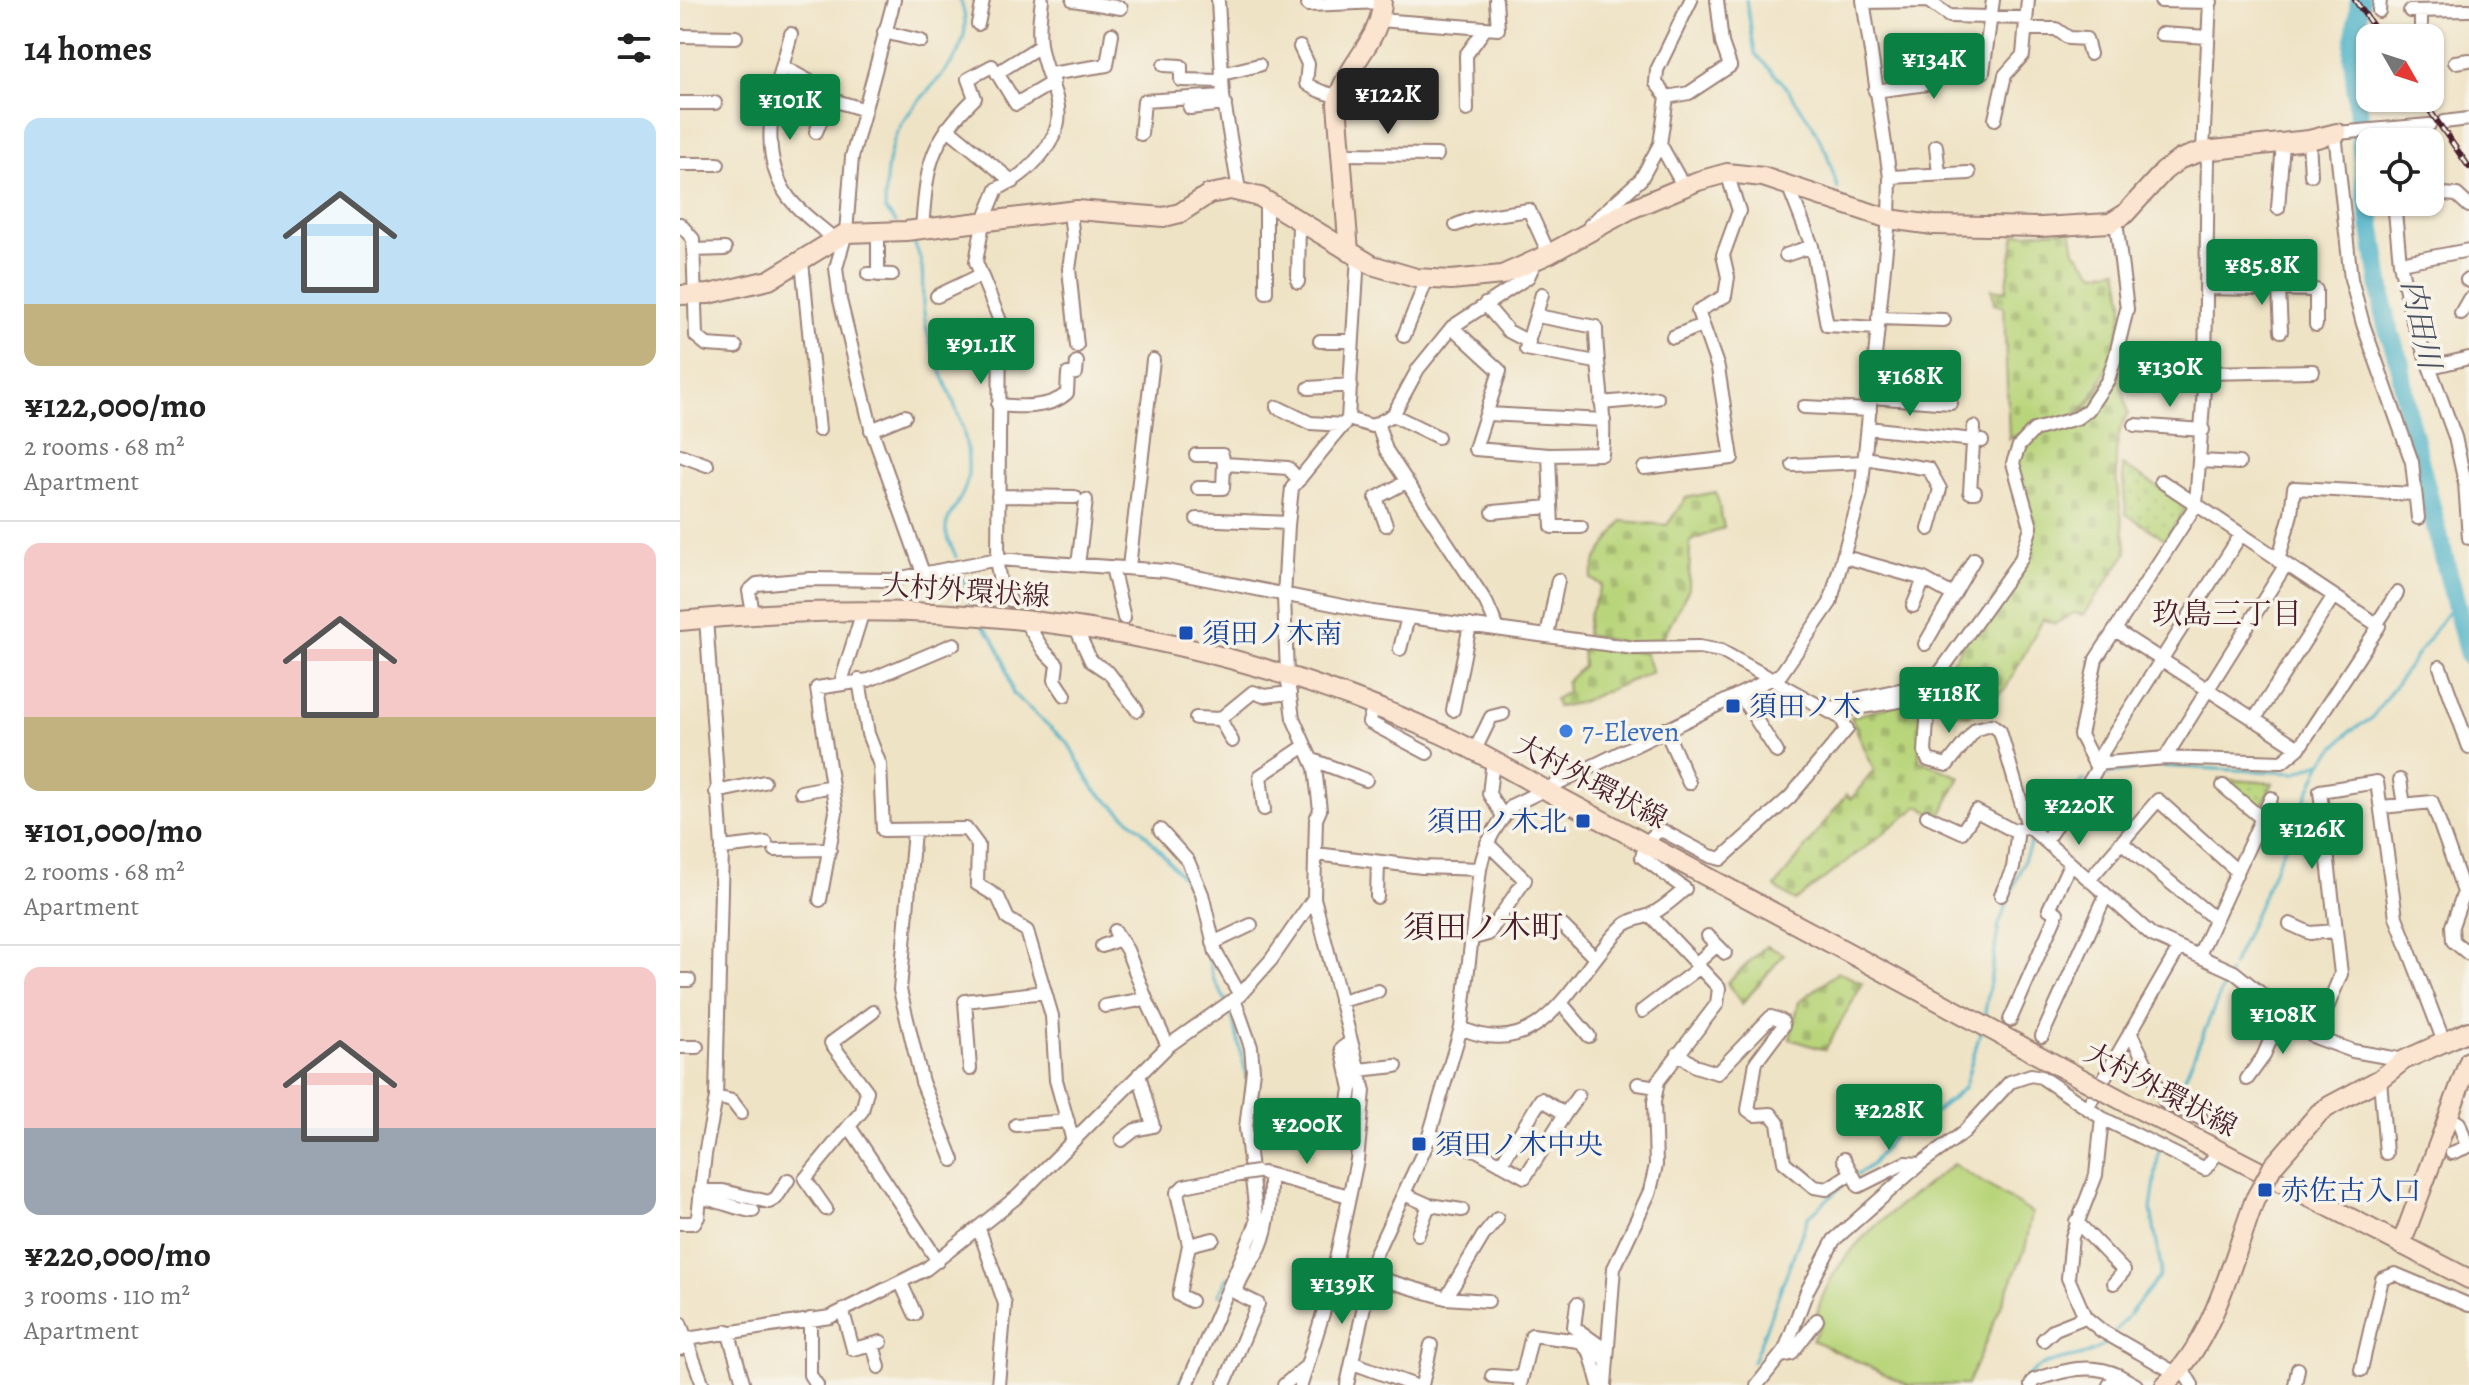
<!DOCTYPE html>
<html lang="en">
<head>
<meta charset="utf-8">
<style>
  :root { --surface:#fff; --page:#f6f6f6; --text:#222; --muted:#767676; --line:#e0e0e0; --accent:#0b8043 }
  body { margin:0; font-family:Alegreya,"Noto Serif JP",serif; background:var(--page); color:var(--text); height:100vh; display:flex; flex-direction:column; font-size:30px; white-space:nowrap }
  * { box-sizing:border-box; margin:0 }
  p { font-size:26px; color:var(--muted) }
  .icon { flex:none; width:44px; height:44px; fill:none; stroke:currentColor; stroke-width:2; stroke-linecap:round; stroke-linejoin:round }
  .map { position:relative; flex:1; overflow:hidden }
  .side { display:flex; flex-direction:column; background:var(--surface); width:680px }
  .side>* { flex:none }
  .needle { width:52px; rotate:129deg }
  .controls { position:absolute; left:1676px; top:24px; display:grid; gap:16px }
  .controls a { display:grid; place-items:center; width:88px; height:88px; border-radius:16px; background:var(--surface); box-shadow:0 2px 6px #0004; font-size:40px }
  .price { position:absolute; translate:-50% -68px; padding:0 18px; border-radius:8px; background:var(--accent); color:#fff; font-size:26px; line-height:52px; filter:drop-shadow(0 2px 4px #0008) }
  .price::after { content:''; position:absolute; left:50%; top:48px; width:24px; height:18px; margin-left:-12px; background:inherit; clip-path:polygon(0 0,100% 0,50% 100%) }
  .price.current { background:#222; color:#fff }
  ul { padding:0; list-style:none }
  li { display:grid; align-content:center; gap:16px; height:424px; padding:0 24px }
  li+li { border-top:2px solid var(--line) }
  li span { display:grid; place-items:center; height:248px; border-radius:16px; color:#555 }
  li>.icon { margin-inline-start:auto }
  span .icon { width:144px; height:144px; fill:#fffc; stroke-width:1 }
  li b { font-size:34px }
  h2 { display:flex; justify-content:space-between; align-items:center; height:96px; padding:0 24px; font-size:34px }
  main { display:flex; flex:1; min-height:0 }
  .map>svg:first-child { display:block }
  .cemetery { fill:url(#cemetery-stones); stroke:#827a53; stroke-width:2 }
  .park { fill:url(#park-dots); stroke:#827a53; stroke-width:2 }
  .pitch { fill:#b9d57b; stroke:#827a53; stroke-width:2 }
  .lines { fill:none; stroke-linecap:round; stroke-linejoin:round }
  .stream { stroke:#49b1c7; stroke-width:3 }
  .river { stroke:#49b1c7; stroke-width:20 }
  .street-casing { stroke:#9c8178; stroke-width:16 }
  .secondary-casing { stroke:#9c8178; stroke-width:22 }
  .street { stroke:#fff; stroke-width:12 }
  .secondary { stroke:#fce5d0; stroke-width:18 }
  .rail-casing { stroke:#4a1f2b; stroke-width:6 }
  .rail { stroke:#f7f3e8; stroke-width:3; stroke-dasharray:9; stroke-linecap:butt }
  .street-bridge-casing { stroke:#9c8178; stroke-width:16; stroke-linecap:butt }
  .secondary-bridge-casing { stroke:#9c8178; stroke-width:22; stroke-linecap:butt }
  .street-bridge { stroke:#fff; stroke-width:12 }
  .secondary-bridge { stroke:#fce5d0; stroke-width:18 }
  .transit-dot { fill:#1a4fb4; stroke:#f7f3e8; stroke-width:3 }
  .shop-dot { fill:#3f7fe0; stroke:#f7f3e8; stroke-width:3 }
  .labels { text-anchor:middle; stroke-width:7; stroke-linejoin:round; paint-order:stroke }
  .street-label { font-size:28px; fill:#4a1f2b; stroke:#f7f3e8 }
  .transit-label { font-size:28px; fill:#164399; stroke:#f7f3e8; text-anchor:start }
  .shop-label { font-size:28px; fill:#366cbe; stroke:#f7f3e8; text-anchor:start }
  .water-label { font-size:30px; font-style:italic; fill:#4a5262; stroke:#f7f3e8 }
  .neighbourhood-label { font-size:30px; fill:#4a1f2b; stroke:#f7f3e8 }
  .quarter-label { font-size:32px; fill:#4a1f2b; stroke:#f7f3e8 }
</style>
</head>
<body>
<main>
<section class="side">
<h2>14 homes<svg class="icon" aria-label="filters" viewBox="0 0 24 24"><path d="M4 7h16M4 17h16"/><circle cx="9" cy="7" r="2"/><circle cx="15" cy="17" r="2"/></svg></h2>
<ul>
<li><span style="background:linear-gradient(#bfe0f5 75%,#c2b280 0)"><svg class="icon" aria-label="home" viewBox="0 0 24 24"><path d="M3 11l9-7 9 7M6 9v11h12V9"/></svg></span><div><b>¥122,000/mo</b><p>2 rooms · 68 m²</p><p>Apartment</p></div></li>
<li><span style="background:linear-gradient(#f6c9c9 70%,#c2b280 0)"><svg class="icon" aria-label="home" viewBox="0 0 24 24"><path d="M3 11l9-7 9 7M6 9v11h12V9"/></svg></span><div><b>¥101,000/mo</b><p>2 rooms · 68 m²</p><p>Apartment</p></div></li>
<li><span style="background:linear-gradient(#f6c9c9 65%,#9aa5b1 0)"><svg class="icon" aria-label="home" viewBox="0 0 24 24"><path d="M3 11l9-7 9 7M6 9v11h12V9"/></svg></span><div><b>¥220,000/mo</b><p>3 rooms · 110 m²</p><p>Apartment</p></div></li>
</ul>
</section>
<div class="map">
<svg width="1789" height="1385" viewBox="0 0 1789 1385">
  <defs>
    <pattern id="cemetery-stones" width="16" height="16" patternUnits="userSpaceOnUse" patternTransform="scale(2)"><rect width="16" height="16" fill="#b9d57b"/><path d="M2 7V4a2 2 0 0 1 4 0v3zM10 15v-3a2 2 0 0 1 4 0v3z" fill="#a1b66a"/></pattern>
    <pattern id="park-dots" width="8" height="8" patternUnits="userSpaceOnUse" patternTransform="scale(2)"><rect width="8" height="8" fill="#b9d57b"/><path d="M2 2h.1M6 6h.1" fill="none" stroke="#a1b66a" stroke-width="1.8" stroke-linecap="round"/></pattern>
  </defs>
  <rect width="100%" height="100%" fill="#f7f3e8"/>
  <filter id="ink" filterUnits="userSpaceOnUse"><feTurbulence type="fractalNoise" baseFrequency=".0125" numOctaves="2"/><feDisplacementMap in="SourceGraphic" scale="16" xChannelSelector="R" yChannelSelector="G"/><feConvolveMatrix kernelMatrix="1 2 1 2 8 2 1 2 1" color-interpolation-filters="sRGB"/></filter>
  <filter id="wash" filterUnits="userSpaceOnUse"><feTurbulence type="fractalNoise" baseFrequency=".006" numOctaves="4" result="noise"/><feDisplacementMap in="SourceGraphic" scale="32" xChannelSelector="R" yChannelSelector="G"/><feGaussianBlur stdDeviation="1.8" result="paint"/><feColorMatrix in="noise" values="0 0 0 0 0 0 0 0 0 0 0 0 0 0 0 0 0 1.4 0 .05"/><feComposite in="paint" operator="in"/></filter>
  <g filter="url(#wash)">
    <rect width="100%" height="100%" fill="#efe3c5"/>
    <path class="cemetery" d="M1391 229 1395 251 1415 273 1438 269C1440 281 1443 294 1443 306 1442 333 1418 405 1393 416 1372 425 1350 428 1329 439L1324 307 1314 304 1312 289 1326 291 1335 234Z
      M1438 363 1448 413C1424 451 1442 511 1447 553L1404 615 1394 613 1375 624 1363 619 1326 688 1289 716 1256 707 1241 692 1262 676 1351 544 1335 463 1355 432 1397 420Z
      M1036 492 1044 528 1010 541 1009 589 979 644 955 645 906 635 909 614 922 585 911 579 916 560 942 521 987 525 1006 498Z
      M902 645 965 653 972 672 898 703 877 707 875 699 887 692 886 682 903 666Z
      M1230 701 1241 707 1239 760 1280 777 1260 818 1239 806 1115 901 1095 887 1166 795 1171 799 1194 770 1171 717Z
      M1086 946 1104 954 1062 1004 1047 983Z
      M1158 972 1183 983 1145 1050 1110 1039 1119 1002Z"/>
    <path class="park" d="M1442 465 1508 505 1485 539 1446 514Z
      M1540 779 1593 783 1579 812Z"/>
    <path class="pitch" d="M1273 1164 1352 1213 1345 1250 1287 1385H1228L1132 1340 1142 1322 1136 1318C1151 1247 1221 1207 1273 1164Z"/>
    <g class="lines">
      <path class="stream" d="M1066 0 1075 53 1103 83 1132 124 1147 154 1158 189
        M216 222 205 210C205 186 206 160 215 137 233 90 305 59 280 0
        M233 241C248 269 240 286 244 313 250 369 291 414 288 472 287 499 267 511 266 528 265 537 273 548 276 557
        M283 576 290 603
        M302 626 312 637 324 660 333 694 388 743 414 789 462 830 503 878 514 898 533 978 546 1001
        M1419 776 1478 766 1616 773 1642 762
        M1358 829 1371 808 1404 780
        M1552 966 1642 762 1670 731 1691 719 1774 603
        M550 1008 567 1077
        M1304 1019 1319 924 1354 835
        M1494 1103 1549 973
        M1177 1175 1192 1164 1217 1132 1255 1112 1284 1088 1301 1030
        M539 1295 547 1277
        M1435 1332 1479 1277 1481 1267 1471 1210 1479 1150
        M1073 1362 1128 1217 1161 1187
        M498 1385 507 1372
        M1343 1385C1357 1351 1405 1366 1428 1341"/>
      <path class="river" d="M1680 0 1673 55 1686 189 1706 323 1720 364 1728 417 1789 655"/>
    </g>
  </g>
  <g filter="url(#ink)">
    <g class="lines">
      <g class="street-casing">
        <path id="street" d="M214 0 172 157 166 233 156 268 160 300 191 428 243 573
          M393 0 441 8
          M538 0 543 96 559 190
          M1481 1 1531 2
          M1184 2 1248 1 1269 16 1346 18
          M628 5 702 2
          M1699 11 1700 0
          M1730 11 1789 10
          M699 20 818 29 816 0
          M298 24 303 0
          M1346 29H1376L1389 38 1406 39 1410 54
          M204 32 241 41
          M111 34C98 85 73 149 109 198 122 215 140 226 155 240
          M1481 34 1528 37
          M1741 34V11
          M0 36 56 37
          M360 46 317 73 336 104 373 82
          M620 47 628 64 626 83C655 106 708 95 742 94
          M1775 62 1789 60
          M484 65 501 66V80L542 81
          M103 67 131 82 143 97 182 109
          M1303 72 1313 0
          M370 74 427 65 432 34
          M542 74 579 65
          M1195 91 1254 83 1250 57
          M987 97 1009 93 1050 66 1042 43 1037 0
          M0 103H35
          M510 108 545 104
          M787 110 786 55 805 29
          M1315 119 1325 75 1343 55 1348 0
          M1764 122 1789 119
          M267 128 333 182
          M136 132 150 99
          M1655 133 1671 279 1683 324 1732 462 1738 518
          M1657 133 1749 125
          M461 134 464 101 543 96
          M1629 140 1631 175
          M980 144 1004 187
          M1256 146 1259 174
          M1523 151 1530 0
          M659 154 757 155
          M0 164H38
          M1210 177 1289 173
          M1108 185 1132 246 1147 325 1196 328
          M1750 193 1777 195 1789 206
          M1714 202 1720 263 1732 319 1775 437 1785 483 1789 538
          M1598 208 1603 143
          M390 211 393 241 389 269 397 346
          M0 224 13 239 16 336 27 345 56 347
          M776 225 794 218 849 210 869 254
          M910 225 961 179 980 144 987 97 976 83 977 70 1011 0
          M242 229C247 166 248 144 295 98L288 79 312 66
          M13 250 45 249
          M1106 255 1132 246
          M122 262 139 430
          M1720 263 1789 250
          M188 274 212 275
          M198 275V231
          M1787 280 1789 281
          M618 282 619 220
          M1528 288 1636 290V325
          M1599 289 1601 331
          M586 292V201
          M862 294 846 349 916 362
          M257 296 301 275
          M805 304 828 331 849 342
          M1781 313 1789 299
          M1198 318 1264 320
          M772 327 820 371 795 449 869 455 922 454C927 412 916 369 916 327L857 316
          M724 336 747 279
          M993 337 1022 325
          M640 341H672
          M1751 367 1789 358
          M1525 373 1633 371
          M629 388 671 385
          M1192 397 1271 403
          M921 403 977 398
          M318 405C340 407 370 409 387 393L388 374 396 373 397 362
          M597 407 630 423 664 425
          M1124 407 1190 410
          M808 414 924 420
          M713 415 758 437
          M668 419 692 426 713 415 738 369 772 327 848 277 856 260
          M698 425 706 450 806 602 818 629
          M1455 425 1523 430
          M1294 427 1290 492H1295
          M1188 428 1302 441
          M191 430 225 416
          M0 455 27 465
          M516 455H542L544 464
          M869 455 872 527H901
          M1185 458 1249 469 1260 489 1249 529
          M1520 461 1559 463
          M1113 465 1184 462
          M964 468 1052 458 1038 368 1018 311 1045 296 1048 277 1043 255 1059 211 1047 173
          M518 488H543L544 464 608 468 619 480
          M318 496 395 497
          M813 512 870 507
          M517 519 608 523
          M706 525 696 498 726 482
          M1165 557 1244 579 1271 594
          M316 559 321 588 330 600
          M318 559 320 321 296 262 303 223 317 189C336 180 348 170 361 155 398 111 366 89 360 44 358 29 360 15 362 0
          M1598 561 1611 514 1614 488 1734 494
          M398 565 406 500
          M432 567 444 618
          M449 567 473 360
          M1233 606 1244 579
          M73 613 69 591 77 584 129 579 211 580 318 559 486 571 693 612 954 648 1019 647 1041 651 1161 718 1167 729 1110 797 1041 859 1030 856 983 831 977 832 966 843 962 857 1005 889C995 898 982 909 970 915 960 919 950 919 942 927 894 973 865 1066 781 1028
          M343 618 364 651 377 664 375 680 385 695
          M1696 625 1717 593
          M395 626 411 661 429 673 457 710
          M1435 630 1619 748
          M867 636 878 580
          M1245 644 1294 559
          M720 649 728 617
          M1760 667 1789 747
          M179 680 188 734 200 765 203 830 286 829 298 845 297 884 318 897 328 919 347 931 372 1016 376 1080 393 1141
          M161 682 183 611
          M1060 695 1097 752
          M694 707 689 722 747 753
          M1148 707 1169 709 1238 698 1248 706 1245 752 1248 760 1267 765 1296 729 1312 725 1320 731 1348 826 1472 935 1554 972 1635 1037 1673 1051 1724 1060
          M1169 709 1176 699 1238 686 1261 671 1341 559 1351 527 1333 463 1339 446 1354 430 1397 418 1408 410 1428 380 1435 358 1447 309 1436 221
          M773 710 790 625
          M516 718 540 719 573 692 584 696 610 693
          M540 719 552 741
          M1574 720 1653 597
          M985 729 1009 783
          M795 750 811 717 823 714
          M1485 758 1605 566
          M633 760 686 780
          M813 760 809 794 823 816
          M1415 764 1485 758 1602 762 1619 748 1699 626 1481 481
          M1415 764 1560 536
          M1720 780 1724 805
          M1543 786 1581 818
          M36 792 84 782
          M121 792 152 786
          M1702 807 1752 802 1784 892 1772 926 1773 941 1789 954
          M584 809 580 776 625 746
          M1247 816 1282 832 1296 811 1334 831 1348 826
          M480 830 508 861 522 894 536 953 560 995
          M234 831 220 990 242 1082 273 1160
          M1366 841C1380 814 1404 796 1417 768L1400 735 1416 659 1516 505 1525 373 1528 151
          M1441 842 1535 919
          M42 848 86 843
          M95 850 150 849
          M636 854 742 867 800 869
          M1409 880 1478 800 1557 871
          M1321 895 1333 868 1338 829
          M697 897 698 862
          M140 900 156 812 137 688 189 680 274 644
          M1610 924 1630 933 1656 931
          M883 926 914 957
          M435 931 447 950 466 999
          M1028 936 1045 953
          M794 938 808 934 845 880 807 843
          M533 943 571 925
          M422 946 440 939
          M1519 955 1591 798
          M1017 963 1037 945
          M0 980H9
          M660 1001 698 991
          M882 1004 909 1036
          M425 1006 466 999 488 1046
          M962 1011 1020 967
          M1330 1020 1377 913 1369 909 1390 864
          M1450 1032 1485 1102 1522 1119
          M1362 1036 1426 895
          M1635 1037 1661 974 1640 791 1697 782 1716 917 1764 1042
          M0 1047H17
          M998 1053 1015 1066 1037 1073 1091 1017 1102 1021 1103 1026 1076 1062 1068 1110 1075 1115 1091 1114 1098 1123 1104 1162 1134 1187 1147 1189 1170 1174
          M290 1069 285 1001 365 992
          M679 1070 716 1066
          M1567 1079 1583 1057 1602 1013
          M1700 1079 1706 1153
          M958 1084 977 1087
          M36 1097 52 1101 61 1113
          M1408 1106 1499 948
          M628 1110 668 1108 671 1089 662 1048 669 1043
          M885 1114 898 1096
          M1768 1117 1779 1123 1787 1146
          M1422 1118 1416 1175 1392 1237 1388 1278 1405 1317 1422 1331 1497 1374
          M336 1125 388 1121
          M169 1126 182 1111 187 1091 151 1043 193 1012
          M750 1135 798 1151 845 1177 885 1114 861 1099 821 1164
          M442 1140 455 1130 473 1126 459 1074
          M1772 1153 1789 1146
          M1164 1159 1179 1186 1225 1163 1240 1164
          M583 1173 669 1196
          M20 1191H43L89 1202 96 1198 108 1180
          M724 1194 749 1205 738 1234
          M27 1199C44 1202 56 1209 73 1211
          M749 1205 782 1210
          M146 1209 125 1179 169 1126 258 1261
          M1396 1221 1444 1271 1434 1283
          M0 1223H14L18 1217 25 1154 36 1098 42 848 26 618
          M299 1229 325 1304 318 1385
          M509 1245 533 1239
          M691 1276 766 1298 808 1301
          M221 1283 235 1314
          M766 1298 803 1236 817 1219
          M511 1301 499 1295 509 1245 497 1193 504 1186 564 1174
          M897 1304 894 1327 919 1345 924 1359
          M163 1312 173 1349 201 1342
          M130 1319V1375L137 1385
          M0 1323 23 1385
          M48 1331 64 1385
          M1363 1340 1375 1329 1405 1317
          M193 1344 199 1367
          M0 1349 13 1338 150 1317 246 1269 338 1196 488 1046 560 995 591 960 634 898
          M1102 1356 1111 1354 1137 1320
          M673 1363 733 1385
          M1502 1369 1512 1385
          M1681 1370 1702 1279 1715 1274 1789 1305
          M812 1376 841 1378
          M507 1385 577 1222 566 1128 573 1070 571 1047 554 999
          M544 1385 578 1304 556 1293C560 1275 572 1263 580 1247 590 1224 590 1199 590 1175
          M604 1385 624 1368
          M621 1385 648 1297 677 1160 684 1091 634 898 636 819 640 810 635 768 613 718 607 674 604 597 608 525 612 488 668 419 678 256
          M667 1385 695 1255 746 1146 781 1028 800 869C805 843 816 825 833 805L1101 674 1150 603 1181 493 1209 219 1210 177 1183 0
          M742 1385 751 1345
          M840 1385 852 1335 899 1341 910 1352 919 1385
          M925 1385 934 1268 970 1191 976 1165 974 1102 978 1081 1037 1004 1039 988 970 915
          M1077 1385 1105 1350 1127 1291 1154 1240 1240 1164 1283 1133 1330 1082 1351 1075 1361 1077 1422 1118 1525 1169 1538 1152
          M1351 1385 1354 1380C1383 1371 1409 1362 1438 1375
          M1429 1385 1438 1375 1456 1385
          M1615 1385 1618 1369"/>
      </g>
      <g class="secondary-casing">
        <path id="secondary" d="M669 252 657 104C664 65 702 42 702 0
          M0 295 29 294 89 280 166 233 226 231 397 210 484 217 500 213 529 194 551 190 580 197 692 265 736 278 771 280 822 275 869 254 951 209 1018 181 1047 173 1083 177 1209 219 1253 225 1361 227 1430 223 1445 214 1484 171 1500 159 1523 151 1629 140 1657 133
          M0 621C267 593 515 624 761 734 800 752 836 774 873 794 960 840 1047 887 1134 934
          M1445 1102 1789 1279
          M1593 1166 1639 1113 1651 1105 1700 1079 1724 1060 1789 1031
          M1721 1245 1789 1061
          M1485 1385C1533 1343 1553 1258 1575 1199"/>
      </g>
      <use href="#street" class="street"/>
      <use href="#secondary" class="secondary"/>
      <g class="rail-casing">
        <path id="rail" d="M1675 0 1701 38
          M1741 98 1789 167"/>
      </g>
      <use href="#rail" class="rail"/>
      <g class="street-bridge-casing">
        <path id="street-bridge" d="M564 1174 577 1172"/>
      </g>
      <g class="secondary-bridge-casing">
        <path id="secondary-bridge" d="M1134 934 1445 1102
          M1575 1199 1593 1166"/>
      </g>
      <use href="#street-bridge" class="street-bridge"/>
      <use href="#secondary-bridge" class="secondary-bridge"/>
    </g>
  </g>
  <g class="transit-dot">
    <rect x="498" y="625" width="16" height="16" rx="4"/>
    <rect x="1045" y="698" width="16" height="16" rx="4"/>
    <rect x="895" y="813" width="16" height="16" rx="4"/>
    <rect x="731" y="1136" width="16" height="16" rx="4"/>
    <rect x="1577" y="1182" width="16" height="16" rx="4"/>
  </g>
  <circle class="shop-dot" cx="886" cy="731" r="8"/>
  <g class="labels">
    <g class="street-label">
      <text transform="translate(286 590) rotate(4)" y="10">大村外環状線</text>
      <text transform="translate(911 781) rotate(28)" y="10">大村外環状線</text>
      <text transform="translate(1481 1089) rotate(28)" y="10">大村外環状線</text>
    </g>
    <g class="transit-label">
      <text x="522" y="643">須田ノ木南</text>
      <text x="1069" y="716">須田ノ木</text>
      <text x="887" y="831" text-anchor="end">須田ノ木北</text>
      <text x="755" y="1154">須田ノ木中央</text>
      <text x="1601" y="1200">赤佐古入口</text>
    </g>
    <g class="shop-label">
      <text x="902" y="741">7-Eleven</text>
    </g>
    <g class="water-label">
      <text transform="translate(1741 324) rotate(78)" y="10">内田川</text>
    </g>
    <g class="neighbourhood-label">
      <text x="1547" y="624">玖島三丁目</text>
    </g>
    <g class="quarter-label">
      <text x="803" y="938">須田ノ木町</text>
    </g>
  </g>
</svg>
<div class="controls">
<a><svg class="needle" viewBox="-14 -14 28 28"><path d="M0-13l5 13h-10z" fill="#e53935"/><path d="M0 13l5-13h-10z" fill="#767676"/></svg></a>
<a><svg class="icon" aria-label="locate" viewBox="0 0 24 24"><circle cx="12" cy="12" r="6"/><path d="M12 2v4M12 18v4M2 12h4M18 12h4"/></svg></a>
</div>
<b class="price" style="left:1254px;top:101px">¥134K</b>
<b class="price current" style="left:708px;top:136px">¥122K</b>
<b class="price" style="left:110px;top:142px">¥101K</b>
<b class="price" style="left:1582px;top:307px">¥85.8K</b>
<b class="price" style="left:301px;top:386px">¥91.1K</b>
<b class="price" style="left:1490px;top:409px">¥130K</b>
<b class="price" style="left:1230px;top:418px">¥168K</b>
<b class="price" style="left:1269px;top:735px">¥118K</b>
<b class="price" style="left:1399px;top:847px">¥220K</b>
<b class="price" style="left:1632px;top:871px">¥126K</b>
<b class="price" style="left:1603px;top:1056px">¥108K</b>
<b class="price" style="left:1209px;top:1152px">¥228K</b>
<b class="price" style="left:627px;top:1166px">¥200K</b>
<b class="price" style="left:662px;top:1326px">¥139K</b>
</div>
</main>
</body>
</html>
